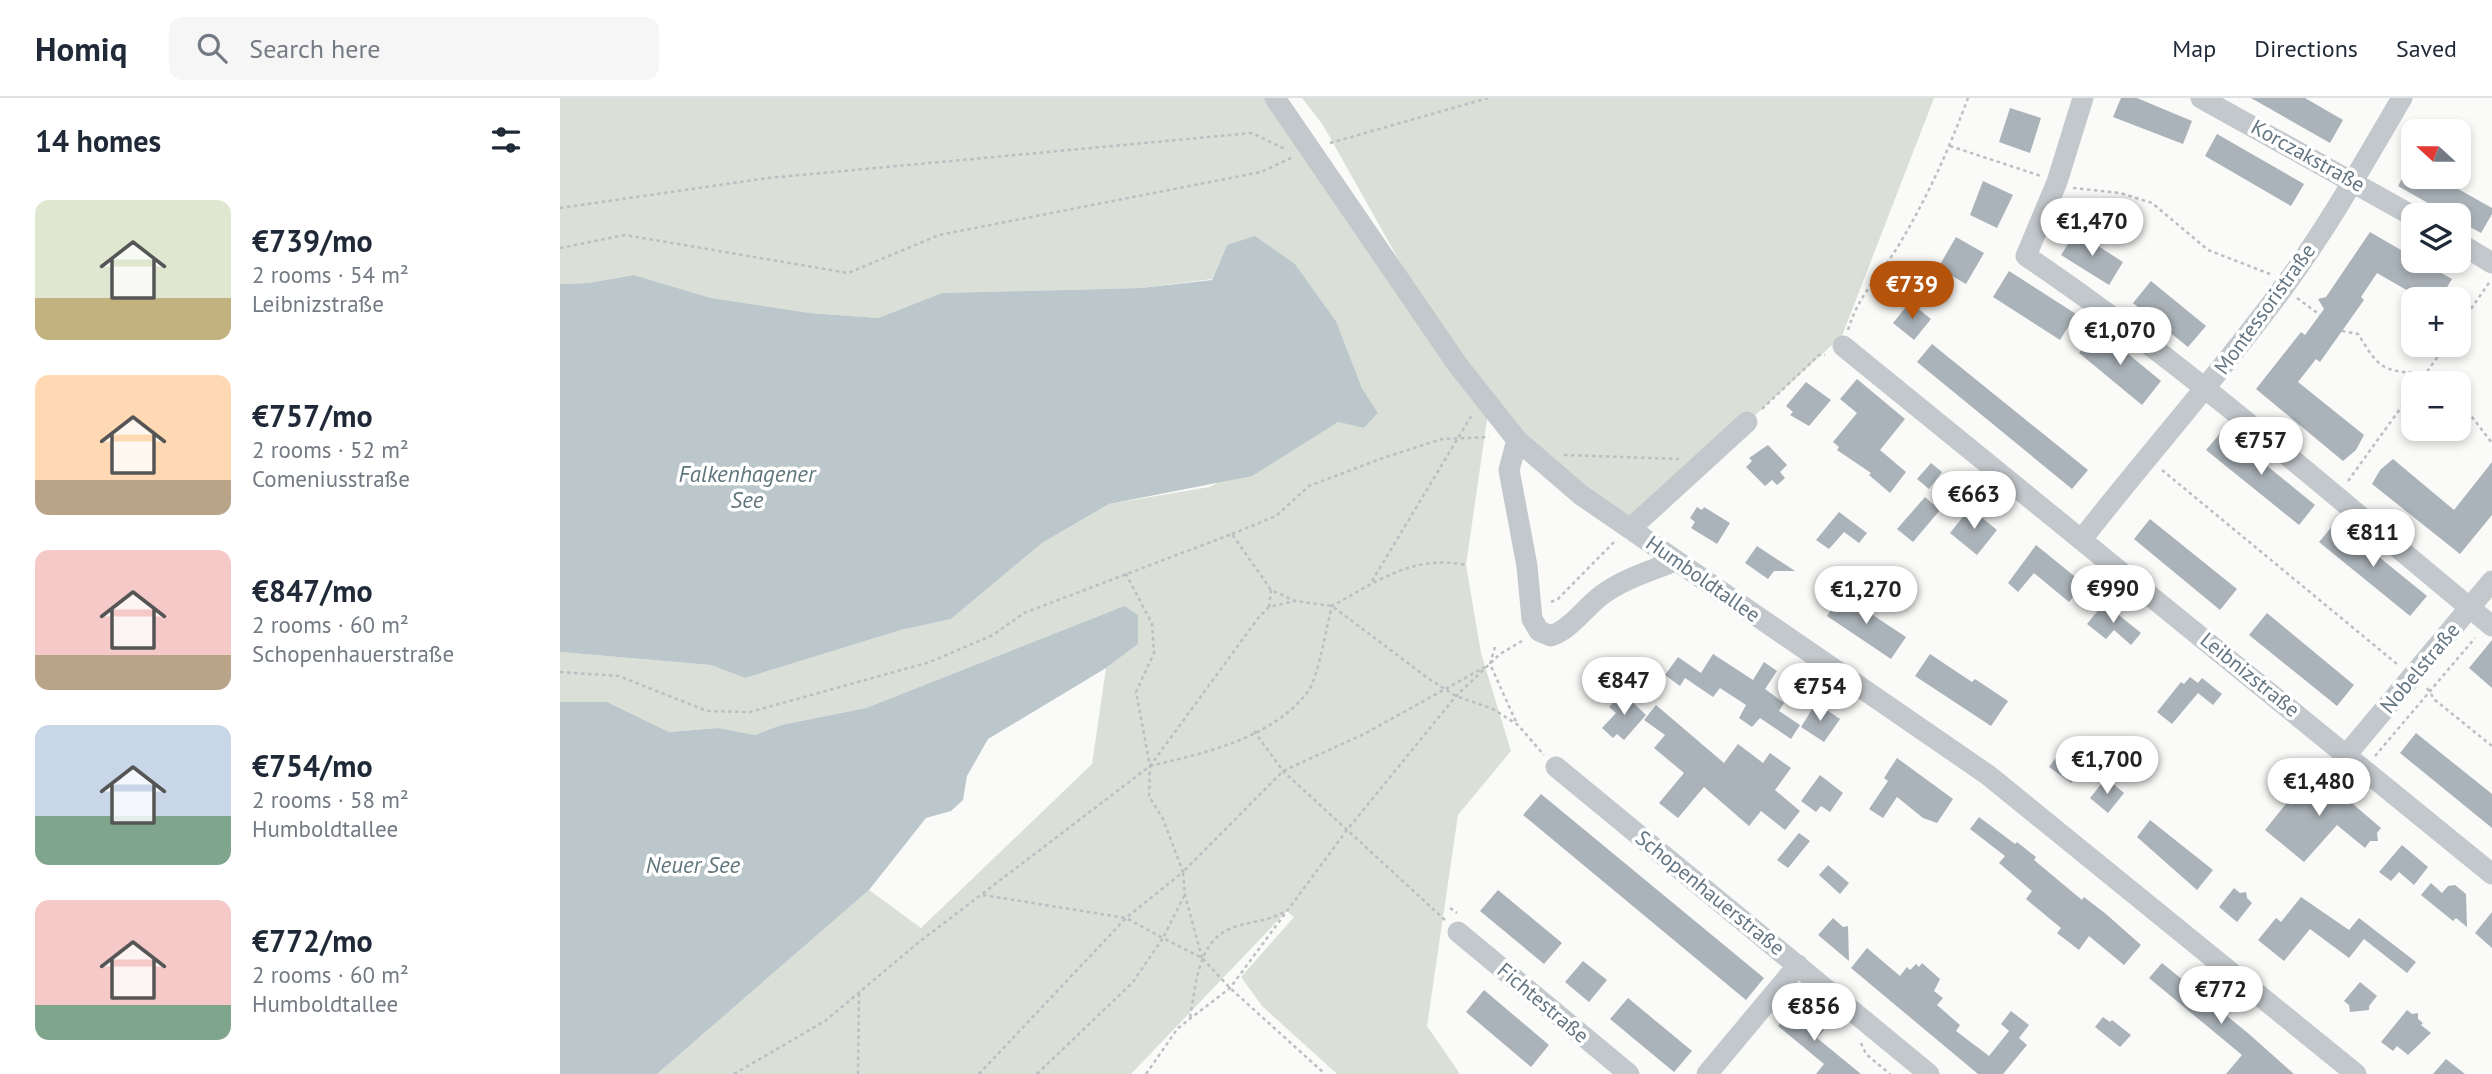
<!DOCTYPE html>
<html lang="en">
<head>
<meta charset="utf-8">
<style>
  :root { --surface:#fff; --page:#f6f6f7; --text:#1f2937; --muted:#747a83; --line:#e0e1e3; --accent:#b45309 }
  body { margin:0; font-family:"PT Sans",sans-serif; background:var(--page); color:var(--text); height:100vh; display:flex; flex-direction:column; font-size:26px; white-space:nowrap }
  * { box-sizing:border-box; margin:0 }
  p { font-size:23px; color:var(--muted) }
  .icon { flex:none; width:38px; height:38px; fill:none; stroke:currentColor; stroke-width:2; stroke-linecap:round; stroke-linejoin:round }
  .map { position:relative; flex:1; overflow:hidden }
  .sheet { display:flex; flex-direction:column; background:var(--surface); width:560px }
  .sheet>* { flex:none }
  .needle { width:46px; rotate:291deg }
  .fabs { position:absolute; left:1841px; top:21px; display:grid; gap:14px }
  .fabs a { display:grid; place-items:center; width:70px; height:70px; border-radius:14px; background:var(--surface); box-shadow:0 4px 10px #0003; font-size:35px }
  .price { position:absolute; translate:-50% -60px; padding:0 16px; border-radius:24px; background:#fff; color:#222; font-size:23px; line-height:46px; filter:drop-shadow(0 2px 4px #0008) }
  .price::after { content:''; position:absolute; left:50%; top:42px; width:21px; height:16px; margin-left:-10px; background:inherit; clip-path:polygon(0 0,100% 0,50% 100%) }
  .price.on { background:var(--accent); color:#fff }
  ul { padding:0; list-style:none }
  li { display:flex; align-items:center; gap:21px; height:175px; padding:0 35px }
  li span { display:grid; place-items:center; flex:none; width:196px; height:140px; border-radius:14px; color:#555 }
  li>.icon { margin-inline-start:auto }
  span .icon { width:84px; height:84px; fill:#fffc; stroke-width:1 }
  li b { font-size:30px }
  h2 { display:flex; justify-content:space-between; align-items:center; height:84px; padding:0 35px; font-size:30px }
  header { display:flex; align-items:center; gap:42px; box-sizing:border-box; height:98px; padding:0 35px; background:var(--surface); border-bottom:2px solid var(--line) }
  header strong { font-size:33px }
  nav { display:flex; gap:38px; margin-inline-start:auto; font-size:24px }
  .search { width:490px; height:63px; background:var(--page); display:flex; align-items:center; gap:18px; box-sizing:border-box; padding:0 24px; border-radius:14px; color:var(--muted); font-size:26px }
  main { display:flex; flex:1; min-height:0 }
  .map>svg:first-child { display:block }
  .green { fill:#dadfd7 }
  .water { fill:#bbc7cb }
  .building { fill:#aab3b9 }
  .lines { fill:none; stroke-linecap:round; stroke-linejoin:round }
  .path { stroke:#bbbfc2; stroke-width:2.5; stroke-dasharray:3.5 3.5; stroke-linecap:butt }
  .minor { stroke:#c3c8cc; stroke-width:21 }
  .labels { text-anchor:middle; stroke-width:7; stroke-linejoin:round; paint-order:stroke }
  .street-label { font-size:21px; fill:#657683; stroke:#fff }
  .water-label { font-size:23px; font-style:italic; fill:#60757c; stroke:#fff }
</style>
</head>
<body>
<header>
<strong>Homiq</strong>
<div class="search"><svg class="icon" aria-label="search" viewBox="0 0 24 24"><circle cx="10" cy="10" r="6"/><path d="M15 15l6 6"/></svg>Search here</div>
<nav><a>Map</a><a>Directions</a><a>Saved</a></nav>
</header>
<main>
<section class="sheet">
<h2>14 homes<svg class="icon" aria-label="filters" viewBox="0 0 24 24"><path d="M4 7h16M4 17h16"/><circle cx="9" cy="7" r="2"/><circle cx="15" cy="17" r="2"/></svg></h2>
<ul>
<li><span style="background:linear-gradient(#dfe7d0 70%,#c2b280 0)"><svg class="icon" aria-label="home" viewBox="0 0 24 24"><path d="M3 11l9-7 9 7M6 9v11h12V9"/></svg></span><div><b>€739/mo</b><p>2 rooms · 54 m²</p><p>Leibnizstraße</p></div></li>
<li><span style="background:linear-gradient(#ffd9b3 75%,#b9a48a 0)"><svg class="icon" aria-label="home" viewBox="0 0 24 24"><path d="M3 11l9-7 9 7M6 9v11h12V9"/></svg></span><div><b>€757/mo</b><p>2 rooms · 52 m²</p><p>Comeniusstraße</p></div></li>
<li><span style="background:linear-gradient(#f6c9c9 75%,#b9a48a 0)"><svg class="icon" aria-label="home" viewBox="0 0 24 24"><path d="M3 11l9-7 9 7M6 9v11h12V9"/></svg></span><div><b>€847/mo</b><p>2 rooms · 60 m²</p><p>Schopenhauerstraße</p></div></li>
<li><span style="background:linear-gradient(#c9d6e8 65%,#7fa58c 0)"><svg class="icon" aria-label="home" viewBox="0 0 24 24"><path d="M3 11l9-7 9 7M6 9v11h12V9"/></svg></span><div><b>€754/mo</b><p>2 rooms · 58 m²</p><p>Humboldtallee</p></div></li>
<li><span style="background:linear-gradient(#f6c9c9 75%,#7fa58c 0)"><svg class="icon" aria-label="home" viewBox="0 0 24 24"><path d="M3 11l9-7 9 7M6 9v11h12V9"/></svg></span><div><b>€772/mo</b><p>2 rooms · 60 m²</p><p>Humboldtallee</p></div></li>
</ul>
</section>
<div class="map">
<svg width="1932" height="976" viewBox="0 0 1932 976">
  <rect width="100%" height="100%" fill="#fafaf8"/>
  <path class="green" d="M0 0H715L891 255 763 27 742 0H1374L1282 238 1070 431 929 308 906 467 921 555 951 653 898 717 867 928 900 976H777L702 908 681 879 734 819 727 813 571 976H97L309 792 361 830 532 666 546 570 578 546 564 508 306 610 221 627 195 637 158 630 109 634 47 604H0V554L151 567 185 580 341 532 391 521 482 445 549 406 649 389 779 324 804 330 818 315 802 290 776 223 735 166 667 147 652 181 581 190 382 195 318 220 250 215 151 200 74 177 28 185 0 186Z"/>
  <path class="water" d="M695 138 735 166 776 223 802 290 818 315 804 330 778 324 692 378 549 406 482 445 391 521 341 532 185 580 151 567 0 554V186L28 185 74 177 151 200 250 215 318 220 382 195 581 190 652 182 667 147Z
    M564 508 578 517V546L546 570 428 641 407 678 403 702 391 713 366 720 309 792 97 976H0V604H47L109 634 158 630 195 637 221 627 306 610Z"/>
  <path class="building" d="M1561 0H1577L1632 23 1623 46 1553 19Z
    M1691 0H1745L1783 22 1770 45Z
    M1450 10 1481 20 1470 55 1439 44Z
    M1657 36 1744 86 1731 108 1645 58Z
    M1853 61V79H1877L1932 110V116L1921 135 1899 123V117H1889L1838 88Z
    M1423 83 1453 97 1437 130 1410 117Z
    M1516 134 1563 164 1549 187 1501 157Z
    M1810 134 1853 159V163H1860L1892 181 1880 201H1862L1817 175 1801 199 1804 202 1760 264 1756 261 1738 284 1804 337 1796 352 1783 363 1696 291 1741 234 1745 237 1764 211 1758 201 1766 199Z
    M1396 139 1424 155 1406 186 1378 170Z
    M1449 173 1516 216 1500 242 1433 199Z
    M1591 183 1646 228 1628 249 1573 205Z
    M1350 204 1371 221 1354 242 1333 225Z
    M1538 231 1601 283 1582 307 1519 255Z
    M1372 246 1528 372 1512 391 1357 264Z
    M1297 281 1345 321 1320 352 1346 374 1330 395 1309 377 1311 375 1277 352 1279 349 1273 344 1297 315 1280 301Z
    M1246 284 1271 302 1249 328 1230 317 1233 314 1226 308Z
    M1663 332 1755 407 1739 427 1646 352Z
    M1208 347 1227 367 1220 374 1225 380 1217 387 1212 382 1205 388 1186 369 1192 363 1189 360Z
    M1833 361 1894 412 1932 364V417L1900 456 1812 386 1820 372Z
    M1371 365 1382 374 1369 391 1357 381Z
    M1365 399 1380 412 1353 444 1337 431Z
    M1137 409 1142 412 1144 409 1170 425 1157 446 1131 430 1135 424 1130 420Z
    M1410 410 1437 432 1417 457 1390 435Z
    M1279 414 1307 435 1299 445 1284 434 1269 451 1256 442Z
    M1590 421 1677 491 1660 512 1574 441Z
    M1776 424 1867 498 1850 518 1759 444Z
    M1476 447 1524 486 1509 504 1474 475 1458 494 1448 485Z
    M1197 448 1235 473H1214L1208 481 1185 465Z
    M1284 492 1296 500 1293 504 1346 539 1331 561 1267 518Z
    M1544 505 1581 535 1571 547 1554 532 1546 541 1527 526Z
    M1707 515 1794 587 1777 608 1689 537Z
    M1932 542V590L1909 570Z
    M1153 556 1193 582 1204 564 1217 573 1205 591 1224 605 1219 613 1240 627 1231 641 1200 620 1192 629 1179 620 1186 607 1160 590 1153 599 1125 580 1120 588 1105 577 1118 559 1141 575Z
    M1370 556 1412 584 1415 581 1448 603 1431 628 1355 578Z
    M1630 579 1638 585 1642 580 1662 596 1653 607 1638 595 1612 626 1597 614 1621 584 1624 586Z
    M1062 594 1086 617 1064 642 1057 636 1053 640 1042 630 1056 615 1049 609Z
    M1256 605 1280 621 1264 644 1241 629Z
    M1096 607 1164 665 1178 646 1203 665 1210 655 1231 670 1215 692 1240 713 1225 732 1201 713 1189 728 1144 689 1118 720 1099 705 1124 675 1094 650 1105 637 1084 622Z
    M1856 635 1932 696V730L1840 655Z
    M1510 640 1532 656 1511 685 1489 669Z
    M1337 660 1393 701 1377 725 1363 720 1337 699 1323 720 1309 711 1328 683 1324 680Z
    M1753 672 1821 730 1817 735 1818 743H1810L1805 750 1777 727 1744 764 1705 732Z
    M1260 677 1283 695 1270 714 1261 708 1256 714 1241 703Z
    M1546 680 1564 695 1548 715 1530 700Z
    M981 696 1204 880 1186 902 963 717Z
    M1419 719 1455 746 1457 744 1476 759 1474 762 1522 802 1524 799 1546 816 1581 847 1564 867 1529 838 1519 852 1497 835 1501 830 1466 801 1472 793 1439 765 1445 758 1410 731Z
    M1590 722 1653 772 1637 792 1577 739Z
    M1239 735 1250 743 1228 770 1217 762Z
    M1842 747 1868 769 1854 787 1839 774 1831 783 1819 774Z
    M1268 767 1289 785 1280 796 1259 777Z
    M1871 785 1882 795 1888 788 1895 787 1906 796 1907 829 1896 820 1893 823 1861 797Z
    M1674 790 1680 795 1686 794 1687 800 1692 805 1677 824 1659 809Z
    M938 792 1002 845 984 866 920 813Z
    M1741 799 1789 832 1799 820 1856 864 1847 875 1804 841 1789 860 1750 831 1724 863 1698 842 1716 820 1721 824Z
    M1932 814V850L1915 835Z
    M1273 820 1283 829 1288 828 1289 863 1258 837Z
    M1307 850 1340 878 1347 869 1350 872 1356 866 1359 869 1362 865 1380 881 1374 893 1383 900 1377 907 1400 927 1396 933 1429 958 1449 933 1441 926 1451 913 1469 927 1459 940 1467 947 1443 976H1418L1291 870Z
    M1023 863 1047 882 1029 904 1005 884Z
    M1602 865 1689 936 1734 976H1666L1682 957 1589 880Z
    M1800 884 1817 898 1809 908V912L1790 914 1789 907 1784 903Z
    M924 892 989 947 971 969 906 914Z
    M1068 900 1132 953 1114 974 1050 921Z
    M1235 908 1264 932 1257 940 1301 976H1256L1264 966 1218 928Z
    M1847 912 1852 916 1858 915V921L1863 925 1861 927 1871 935 1848 957 1837 948 1833 953 1821 944Z
    M1543 919 1550 924 1552 922 1571 937 1560 949 1535 929Z
    M1886 961 1905 976H1873Z"/>
  <g class="lines">
    <path class="path" d="M770 45 928 0
      M1390 48 1481 78
      M1513 90 1560 95 1592 105 1648 152 1710 176
      M0 110 208 80 692 35 727 52
      M0 150 65 137 288 175 379 137 701 74 731 60
      M1737 200 1760 217
      M1899 228 1931 182
      M1288 232C1300 193 1320 179 1340 145 1368 98 1389 51 1408 0
      M1782 233 1798 236C1805 246 1812 261 1823 268 1843 280 1869 268 1888 285
      M1859 285 1886 247
      M1899 302 1932 345
      M1202 311 1259 257H1265
      M1004 357 1119 361
      M1602 372 1837 566
      M1788 383 1853 293
      M672 436 716 418 749 388 820 361 882 341 929 339
      M812 483 913 315
      M991 504 998 501 1054 444
      M709 509 711 492
      M935 549 930 566 957 626
      M0 574 59 578 147 613 190 614 370 564 433 537 464 515 672 436 711 492 735 503 772 508 869 581 896 598 933 611 958 627 984 657
      M1867 590 1875 602 1932 648
      M694 633 723 673 885 822
      M1815 658 1915 540
      M590 668C644 655 713 641 749 592 758 579 767 526 772 508 816 484 853 456 906 467
      M423 797 566 820 603 840 624 798
      M890 810 897 815
      M642 860 625 797 623 774 723 673 806 635 925 569
      M630 919C636 888 637 843 672 830 689 823 707 824 724 814
      M1301 945 1306 956 1330 976
      M174 976 265 923 359 844 590 668 699 519 709 509 734 503
      M298 976 299 894
      M419 976 566 820 623 774 603 721 589 698 590 668 576 594 594 555 592 526 565 474
      M477 976 573 884 603 840 642 860 670 890 765 976
      M586 976 618 930 670 890 787 732 896 598 940 556 962 543"/>
    <path class="minor" d="M715 0 897 266 957 342 1021 397 1428 677 1796 976
      M1523 0 1497 84 1466 158C1631 269 1778 402 1932 528
      M1641 0 1853 118
      M1899 145 1932 165
      M1283 248 1932 776
      M957 342 949 372 967 468 972 521 979 533 991 538C1013 530 1026 507 1046 494 1067 480 1092 472 1116 463
      M1070 431 1187 324
      M1522 441C1589 355 1662 274 1726 186 1769 127 1805 63 1842 0
      M1787 656 1932 483
      M996 669 1369 976
      M898 834 1069 976
      M1147 976 1238 867"/>
  </g>
  <g class="labels">
    <g class="street-label">
      <text transform="translate(1748 58) rotate(29)" y="7">Korczakstraße</text>
      <text transform="translate(1705 211) rotate(-54)" y="7">Montessoristraße</text>
      <text transform="translate(1143 481) rotate(35)" y="7">Humboldtallee</text>
      <text transform="translate(1860 570) rotate(-50)" y="7">Nobelstraße</text>
      <text transform="translate(1690 577) rotate(39)" y="7">Leibnizstraße</text>
      <text transform="translate(1150 795) rotate(39)" y="7">Schopenhauerstraße</text>
      <text transform="translate(983 905) rotate(40)" y="7">Fichtestraße</text>
    </g>
    <g class="water-label">
      <text x="187" y="384">Falkenhagener<tspan x="187" dy="26">See</tspan></text>
      <text x="133" y="775">Neuer See</text>
    </g>
  </g>
</svg>
<div class="fabs">
<a><svg class="needle" viewBox="-14 -14 28 28"><path d="M0-13l5 13h-10z" fill="#e53935"/><path d="M0 13l5-13h-10z" fill="#747a83"/></svg></a>
<a><svg class="icon" aria-label="layers" viewBox="0 0 24 24"><path d="M12 4l9 5-9 5-9-5zM3 14l9 5 9-5"/></svg></a>
<a>+</a>
<a>−</a>
</div>
<b class="price" style="left:1532px;top:160px">€1,470</b>
<b class="price on" style="left:1352px;top:223px">€739</b>
<b class="price" style="left:1560px;top:269px">€1,070</b>
<b class="price" style="left:1701px;top:379px">€757</b>
<b class="price" style="left:1414px;top:433px">€663</b>
<b class="price" style="left:1813px;top:471px">€811</b>
<b class="price" style="left:1553px;top:527px">€990</b>
<b class="price" style="left:1306px;top:528px">€1,270</b>
<b class="price" style="left:1064px;top:619px">€847</b>
<b class="price" style="left:1260px;top:625px">€754</b>
<b class="price" style="left:1547px;top:698px">€1,700</b>
<b class="price" style="left:1759px;top:720px">€1,480</b>
<b class="price" style="left:1661px;top:928px">€772</b>
<b class="price" style="left:1254px;top:945px">€856</b>
</div>
</main>
</body>
</html>
